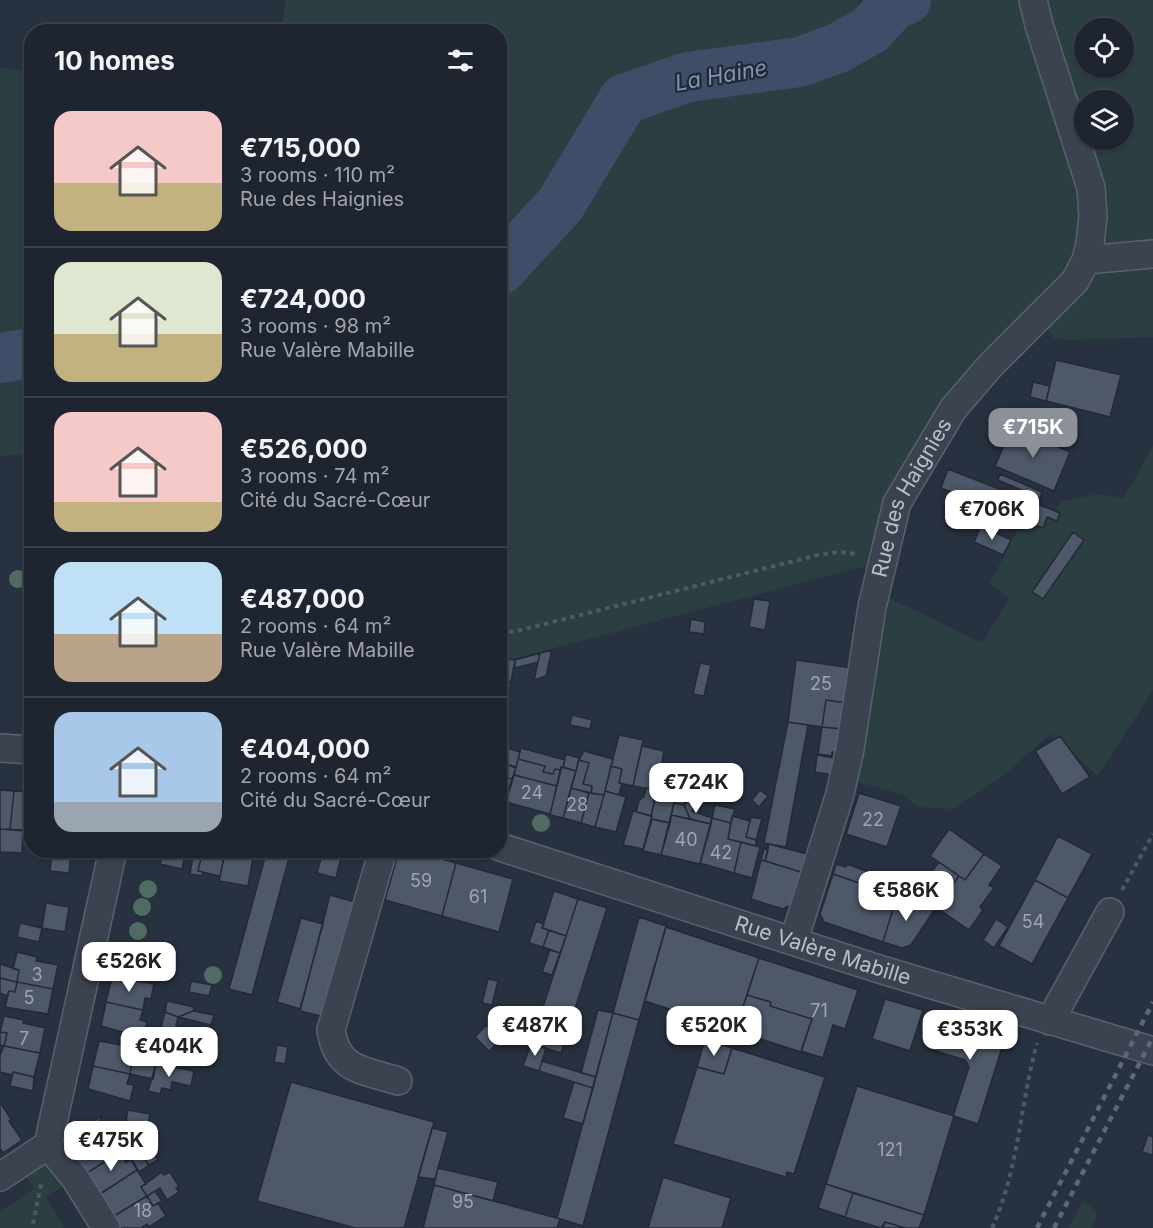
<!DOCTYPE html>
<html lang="en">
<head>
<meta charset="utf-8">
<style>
  :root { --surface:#1e2530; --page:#262d38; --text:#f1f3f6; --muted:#a1a5ab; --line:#3c424c; --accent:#8c9099 }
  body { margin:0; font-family:Inter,sans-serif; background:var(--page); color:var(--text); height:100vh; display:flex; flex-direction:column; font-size:22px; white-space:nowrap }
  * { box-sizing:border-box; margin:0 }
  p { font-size:20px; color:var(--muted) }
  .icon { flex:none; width:33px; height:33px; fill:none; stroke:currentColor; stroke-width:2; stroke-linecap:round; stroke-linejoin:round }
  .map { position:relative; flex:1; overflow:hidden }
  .sheet { position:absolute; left:24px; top:24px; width:483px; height:834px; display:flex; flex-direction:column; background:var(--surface); border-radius:24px; box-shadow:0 2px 4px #0004,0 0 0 2px var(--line) }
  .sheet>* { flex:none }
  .fabs { position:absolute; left:1074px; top:18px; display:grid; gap:12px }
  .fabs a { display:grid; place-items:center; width:60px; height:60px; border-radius:50%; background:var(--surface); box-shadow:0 2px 4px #0004,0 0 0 2px var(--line); font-size:30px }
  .price { position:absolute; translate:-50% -51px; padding:0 14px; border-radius:12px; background:#fff; color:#222; font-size:20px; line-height:39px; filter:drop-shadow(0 2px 3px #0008) }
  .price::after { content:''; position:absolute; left:50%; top:36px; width:18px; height:14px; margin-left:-9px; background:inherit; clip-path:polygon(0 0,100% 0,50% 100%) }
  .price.on { background:var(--accent); color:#fff }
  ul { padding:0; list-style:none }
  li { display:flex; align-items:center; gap:18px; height:150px; padding:0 30px }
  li+li { border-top:2px solid var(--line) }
  li span { display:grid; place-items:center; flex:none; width:168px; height:120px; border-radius:18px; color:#555 }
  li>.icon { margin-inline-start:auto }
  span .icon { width:72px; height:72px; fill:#fffc; stroke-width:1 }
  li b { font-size:26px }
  h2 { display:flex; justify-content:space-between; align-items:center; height:72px; padding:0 30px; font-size:26px }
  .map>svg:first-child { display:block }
  .green { fill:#2b3f42; fill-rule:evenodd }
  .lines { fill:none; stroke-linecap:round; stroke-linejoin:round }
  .river { stroke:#3f4e68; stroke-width:50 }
  .building { fill:#4e5869; stroke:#232a37; stroke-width:1.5 }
  .minor-casing { stroke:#5a616d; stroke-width:30 }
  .path { stroke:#4a5c60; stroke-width:4; stroke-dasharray:4.5 4.5; stroke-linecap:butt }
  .minor { stroke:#3c4350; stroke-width:27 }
  .rail { stroke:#5e6777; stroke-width:4.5; stroke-dasharray:6 6; stroke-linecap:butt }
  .tree { fill:#506b61 }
  .labels { text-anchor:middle; stroke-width:4.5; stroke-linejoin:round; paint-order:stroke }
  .number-label { font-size:18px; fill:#9ea5b2 }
  .street-label { font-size:21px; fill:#b9bfca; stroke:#212835 }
  .water-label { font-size:22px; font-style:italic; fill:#8294b0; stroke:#212835 }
</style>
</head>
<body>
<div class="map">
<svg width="1153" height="1228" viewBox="0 0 1153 1228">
  <rect width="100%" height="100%" fill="#283140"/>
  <path class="green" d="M285 0H858L870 29 875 32 896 8 922 0H1030L1091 188 1090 244 990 366 872 572 862 567 500 662V32H282Z
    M1041 0H1153V337L1071 340 1054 338 1043 323 1097 246ZM1084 28H1124V68H1084ZM1084 100H1124V140H1084Z
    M0 67 31 73 32 454 0 456Z
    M1153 446V690L1098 776 1051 734 1001 777 953 809 917 807 904 795 852 780 888 597 982 643 1009 599 990 583 1017 531 1040 528 1063 501 1098 494 1124 498Z
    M40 1164 49 1165 63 1186 46 1197 64 1228H0V1212L34 1189 24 1174Z
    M1083 1200 1097 1213 1092 1228H1069Z"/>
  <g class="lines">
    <path class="river" d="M500 270 560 205 624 99 688 77 800 62 838 48 870 30 895 3 906 0
      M0 358 32 353"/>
  </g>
  <path class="building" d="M1056 360 1121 375 1110 417 1046 401Z
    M1033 382 1050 386 1046 401 1030 397Z
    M1012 427 1070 452 1054 491 995 466Z
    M948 469 1060 513 1057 521 1047 517 1043 528 941 488Z
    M1000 474 1042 492 1040 498 998 480Z
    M981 526 1011 540 1003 555 974 542Z
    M1073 532 1084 540 1043 599 1032 592Z
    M754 599 770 601 765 630 749 627Z
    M691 619 705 622 704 634 689 632Z
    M552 650 546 676 534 680 540 653Z
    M504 653 505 659 515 660 511 682 500 680V654Z
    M540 653 538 662 515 668V660Z
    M796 660 852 668 846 703 826 700 822 727 788 722Z
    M700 663 711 665 704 696 693 694Z
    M826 700 846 703 842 729 822 727Z
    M572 715 592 720 590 729 570 725Z
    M788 722 808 725 786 847 764 843Z
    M822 727 842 729 839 753 832 752V756L818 754Z
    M619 735 643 740 633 786 619 783 622 769 611 766Z
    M1060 736 1090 777 1062 794 1035 751Z
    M500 746 520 752 516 767 500 762Z
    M642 746 664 751 657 790 633 786Z
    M521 748 565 760 563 767H561V770L555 769 553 774 543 772 545 766 518 759Z
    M584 751 613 759 604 795 591 793 592 786 583 784 589 763 579 760Z
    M566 754 579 758 576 771 563 767Z
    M817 755 835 758 833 775 815 772Z
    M518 759 545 766 543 772 553 774 555 769 561 770 557 786 514 775Z
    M579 760 589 763 583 784 592 786 591 793 571 788Z
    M500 762 516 768 512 779 500 775Z
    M611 766 622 769 619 783 622 784 619 795 605 791Z
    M561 767 576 771 563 818 550 815Z
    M500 775 512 779 506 800 500 798Z
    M514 775 557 786 550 814 506 802Z
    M668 779 678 780 670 823 652 819 651 816 656 795 665 797Z
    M677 784 688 787 684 805 674 803Z
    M571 788 589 793 581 823 563 818Z
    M646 788 657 790 651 816 636 812 639 800 644 797Z
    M0 790 14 791 10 830 0 829Z
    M760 790 768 796 759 807 752 800Z
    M14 791 32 792V831L10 830Z
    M605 791 626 797 616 832 595 827Z
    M589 793 604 795 595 827 581 823Z
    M859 793 901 806 887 847 846 834Z
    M689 800 695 801 692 811 712 818 711 824 690 819 684 805Z
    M674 803 684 805 690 819 671 815Z
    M715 805 735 809 731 823 712 818Z
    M633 811 652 816 643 849 623 845Z
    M671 815 711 824 700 864 661 855Z
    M732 816 750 821 746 837 756 840V846L728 839Z
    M751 817 762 819 756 840 746 837Z
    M712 818 731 823 728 839 741 842 734 873 700 863Z
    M652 819 670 823 661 855 643 851Z
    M0 829 23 830 22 853 0 852Z
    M949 829 984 854 965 880 930 856Z
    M1058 836 1092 854 1068 898 1035 880Z
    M741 842 760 847 752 878 734 873Z
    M769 844 807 854 801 872 765 861Z
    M764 849 768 850 765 861 761 860Z
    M34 850H52V855L39 854 38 851Z
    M52 850H71L69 873 50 871Z
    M163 850H186L182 869 160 864Z
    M194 850H203L198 871 203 872 202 876 190 874Z
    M203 850 225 853 220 876 198 871Z
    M212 850H233L232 855Z
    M233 850H256L254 858 232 855Z
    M267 850H295L294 853 290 854 252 995 229 989Z
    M323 850H343L336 878 317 873Z
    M399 850H411L456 863 442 916 385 900Z
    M225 853 253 858 248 886 219 881Z
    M984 854 1002 866 989 885 994 888 980 907 983 910 969 930 936 907 959 876 965 880Z
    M761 860 801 872 791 905 783 909 751 899Z
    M939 862 959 876 940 902 923 895 926 879Z
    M456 863 513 879 499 932 442 916Z
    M836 864 846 867 847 864 885 878 884 880 901 886 897 896 833 874Z
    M833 874 897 896 883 942 824 922 820 914Z
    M1035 880 1068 898 1032 964 999 946Z
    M900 888 923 895 940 902 935 909 897 896Z
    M554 891 578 899 566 936 542 928Z
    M330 895 355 902 325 1017 300 1011Z
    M897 896 935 909 911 945 902 948 883 942Z
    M578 899 607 908 561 1053 531 1044Z
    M46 903 69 907 65 932 42 928Z
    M639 917 666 926 639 1020 613 1013Z
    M301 918 323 924 300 1009 277 1002Z
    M996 919 1008 927 994 948 983 940Z
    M536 921 544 924 542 928 549 930 543 947 529 943Z
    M20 923 42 928 39 942 17 937Z
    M666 927 759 958 735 1031 645 1001Z
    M549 930 566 936 560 953 543 947Z
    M550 950 560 953 552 975 542 972Z
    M17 952 37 957 36 961 58 965 53 989 17 982 19 970 13 969Z
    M759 958 858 990 845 1029 833 1025 823 1058 801 1051 812 1019 770 1006 771 1002 747 995Z
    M0 964 19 970 17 982 0 978Z
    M112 977 154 984 151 999 145 998 143 1010 106 1002Z
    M0 978 17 982 15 992 9 991 7 996 0 993Z
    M488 979 498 981 492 1005 482 1003Z
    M191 981 212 985 209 996 189 992Z
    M17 982 53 989 48 1014 5 1007 9 991 15 992Z
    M747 995 771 1002 770 1006 812 1019 801 1052 735 1031Z
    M885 999 923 1010 910 1051 872 1039Z
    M167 1001 194 1007 193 1011 178 1017 165 1012Z
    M106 1002 143 1010 140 1020 147 1022 143 1038 101 1026Z
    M598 1010 613 1013 596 1077 581 1073Z
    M193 1011 214 1015 211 1025 178 1017Z
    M165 1012 178 1017 175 1030 161 1027Z
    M613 1013 639 1020 583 1226 557 1218Z
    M939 1015 1006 1035 978 1124 953 1116 969 1067 965 1060 929 1049Z
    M4 1016 24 1020 23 1023 45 1028 40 1053 4 1046 7 1033 0 1032Z
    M981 1019 993 1023 991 1029 979 1025Z
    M486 1025 501 1040 489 1051 475 1037Z
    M0 1032 7 1033 4 1046 0 1045Z
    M705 1039 732 1048 724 1074 697 1067Z
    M99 1041 121 1045 122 1042 141 1046 138 1063 132 1062 130 1074 93 1066Z
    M531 1044 546 1048 539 1071 523 1066Z
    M277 1045 288 1047 285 1064 274 1062Z
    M4 1046 40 1053 34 1077 13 1072 12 1075 0 1072V1055Z
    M732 1048 825 1077 794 1174 787 1172 786 1177 673 1144 697 1067 724 1074Z
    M138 1060 156 1064 153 1079 130 1074 132 1062 138 1063Z
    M542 1061 596 1077 593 1088 539 1071Z
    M156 1064 194 1071 191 1086 172 1082 171 1090 162 1088 160 1094 148 1091Z
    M93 1066 130 1074 127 1084 134 1085 130 1101 88 1089Z
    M13 1072 34 1077 33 1091 10 1086Z
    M291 1082 434 1122 404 1228H355L257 1201Z
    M574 1082 593 1088 583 1124 563 1118Z
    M857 1086 954 1116 924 1215 826 1184Z
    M0 1102 11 1119 9 1121 22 1140 3 1153 0 1148Z
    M128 1110 150 1114 148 1125 126 1121Z
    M102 1116 92 1138 94 1140 88 1143 79 1129Z
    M120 1121 134 1144 123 1147 120 1152 114 1142 119 1139 111 1126Z
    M111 1126 119 1139 114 1142 120 1152 87 1173 74 1152Z
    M432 1128 448 1132 435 1179 418 1177Z
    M1148 1135 1153 1137V1155L1142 1152Z
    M144 1138 158 1160 149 1165 141 1154 126 1162 120 1152 123 1147Z
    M120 1152 126 1162 131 1159 137 1170 100 1194 87 1173Z
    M141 1154 149 1165 139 1172 132 1160Z
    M438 1168 498 1182 493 1201 434 1185Z
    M137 1170 146 1184 141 1187 147 1196 114 1216 100 1194Z
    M162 1172 164 1175 170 1172 179 1187 176 1188 179 1192 167 1200 160 1188 147 1196 141 1187Z
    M663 1177 731 1198 722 1228H648Z
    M826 1184 853 1193 845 1217 818 1208Z
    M434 1185 557 1218 560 1219 557 1228H423Z
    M155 1191 162 1201 153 1206 147 1196Z
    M853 1193 924 1215 919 1228H905L885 1222 881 1228 845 1217Z
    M147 1196 153 1206 158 1203 166 1216 149 1227 147 1224 141 1228H121L114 1216Z
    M885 1222 905 1228H883Z"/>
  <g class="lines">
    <g class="minor-casing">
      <g id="minor">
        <path d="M1086 260 1153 254"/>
        <path d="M0 748 32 750"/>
        <path id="s1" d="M500 847 879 969 1153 1051"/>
        <path d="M383 850 331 1030C337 1071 364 1070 398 1081"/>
        <path id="s2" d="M794 940 840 794 850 749 872 607 897 503 953 409 990 366 1075 281 1086 260 1090 244 1093 216 1091 188 1039 25 1033 0"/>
        <path d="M1050 1021 1110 912"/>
        <path d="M48 1145 75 1178 106 1228"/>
        <path d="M0 1177 48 1145 113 850"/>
      </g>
    </g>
    <path class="path" d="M500 633 517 631 818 555 838 552 857 554
      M1122 890 1153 834
      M33 1224 41 1184
      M992 1228C1019 1169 1020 1104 1037 1043"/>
    <use href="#minor" class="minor"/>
    <path class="rail" d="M1037 1228 1153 1002
      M1054 1228 1153 1037"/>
  </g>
  <g class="tree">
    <circle cx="18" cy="579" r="9"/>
    <circle cx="541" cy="823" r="9"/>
    <circle cx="148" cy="889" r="9"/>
    <circle cx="142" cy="907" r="9"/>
    <circle cx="138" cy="931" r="9"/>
    <circle cx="213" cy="975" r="9"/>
  </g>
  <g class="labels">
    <g class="number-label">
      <text x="821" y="690">25</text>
      <text x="532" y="799">24</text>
      <text x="577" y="811">28</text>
      <text x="873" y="826">22</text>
      <text x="686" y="846">40</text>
      <text x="721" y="859">42</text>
      <text x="421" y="887">59</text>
      <text x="478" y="903">61</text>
      <text x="1033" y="928">54</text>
      <text x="37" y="981">3</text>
      <text x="29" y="1004">5</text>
      <text x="819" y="1017">71</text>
      <text x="24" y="1045">7</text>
      <text x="890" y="1156">121</text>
      <text x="463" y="1208">95</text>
      <text x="143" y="1217">18</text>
    </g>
    <g class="street-label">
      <text dy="7" stroke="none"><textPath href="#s2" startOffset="460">Rue des Haignies</textPath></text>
      <text dy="7" stroke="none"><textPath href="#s1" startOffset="339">Rue Valère Mabille</textPath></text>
    </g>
    <g class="water-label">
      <text transform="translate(721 75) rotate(-10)" y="8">La Haine</text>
    </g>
  </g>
</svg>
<div class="fabs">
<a><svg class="icon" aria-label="locate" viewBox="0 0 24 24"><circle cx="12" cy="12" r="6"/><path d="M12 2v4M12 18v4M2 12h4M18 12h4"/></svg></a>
<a><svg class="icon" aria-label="layers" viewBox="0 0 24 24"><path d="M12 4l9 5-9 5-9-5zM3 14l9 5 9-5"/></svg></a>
</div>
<b class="price on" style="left:1033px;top:459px">€715K</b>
<b class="price" style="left:992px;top:541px">€706K</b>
<b class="price" style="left:696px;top:814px">€724K</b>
<b class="price" style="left:906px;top:922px">€586K</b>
<b class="price" style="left:129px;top:993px">€526K</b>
<b class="price" style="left:535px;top:1057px">€487K</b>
<b class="price" style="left:714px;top:1057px">€520K</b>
<b class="price" style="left:970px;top:1061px">€353K</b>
<b class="price" style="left:169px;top:1078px">€404K</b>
<b class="price" style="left:111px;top:1172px">€475K</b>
<section class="sheet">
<h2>10 homes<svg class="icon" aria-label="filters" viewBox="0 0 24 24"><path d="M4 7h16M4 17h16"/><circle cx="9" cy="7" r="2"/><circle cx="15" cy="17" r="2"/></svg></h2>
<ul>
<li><span style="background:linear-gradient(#f6c9c9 60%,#c2b280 0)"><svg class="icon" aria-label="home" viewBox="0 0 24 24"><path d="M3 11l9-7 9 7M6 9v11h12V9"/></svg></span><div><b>€715,000</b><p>3 rooms · 110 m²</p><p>Rue des Haignies</p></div></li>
<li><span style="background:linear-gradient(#dfe7d0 60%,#c2b280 0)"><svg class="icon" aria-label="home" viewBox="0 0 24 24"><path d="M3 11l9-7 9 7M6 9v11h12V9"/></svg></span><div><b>€724,000</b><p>3 rooms · 98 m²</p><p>Rue Valère Mabille</p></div></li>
<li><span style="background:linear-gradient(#f6c9c9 75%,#c2b280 0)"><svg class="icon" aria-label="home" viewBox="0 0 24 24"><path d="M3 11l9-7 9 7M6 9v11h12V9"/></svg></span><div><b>€526,000</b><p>3 rooms · 74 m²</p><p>Cité du Sacré-Cœur</p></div></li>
<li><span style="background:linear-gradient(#bfe0f5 60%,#b9a48a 0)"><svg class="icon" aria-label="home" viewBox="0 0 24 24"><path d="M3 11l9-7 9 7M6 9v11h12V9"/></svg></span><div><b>€487,000</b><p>2 rooms · 64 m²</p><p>Rue Valère Mabille</p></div></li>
<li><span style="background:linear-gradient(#a9c7e8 75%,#9aa5b1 0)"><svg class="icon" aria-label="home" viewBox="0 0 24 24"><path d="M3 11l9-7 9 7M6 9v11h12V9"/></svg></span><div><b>€404,000</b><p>2 rooms · 64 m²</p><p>Cité du Sacré-Cœur</p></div></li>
</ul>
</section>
</div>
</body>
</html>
